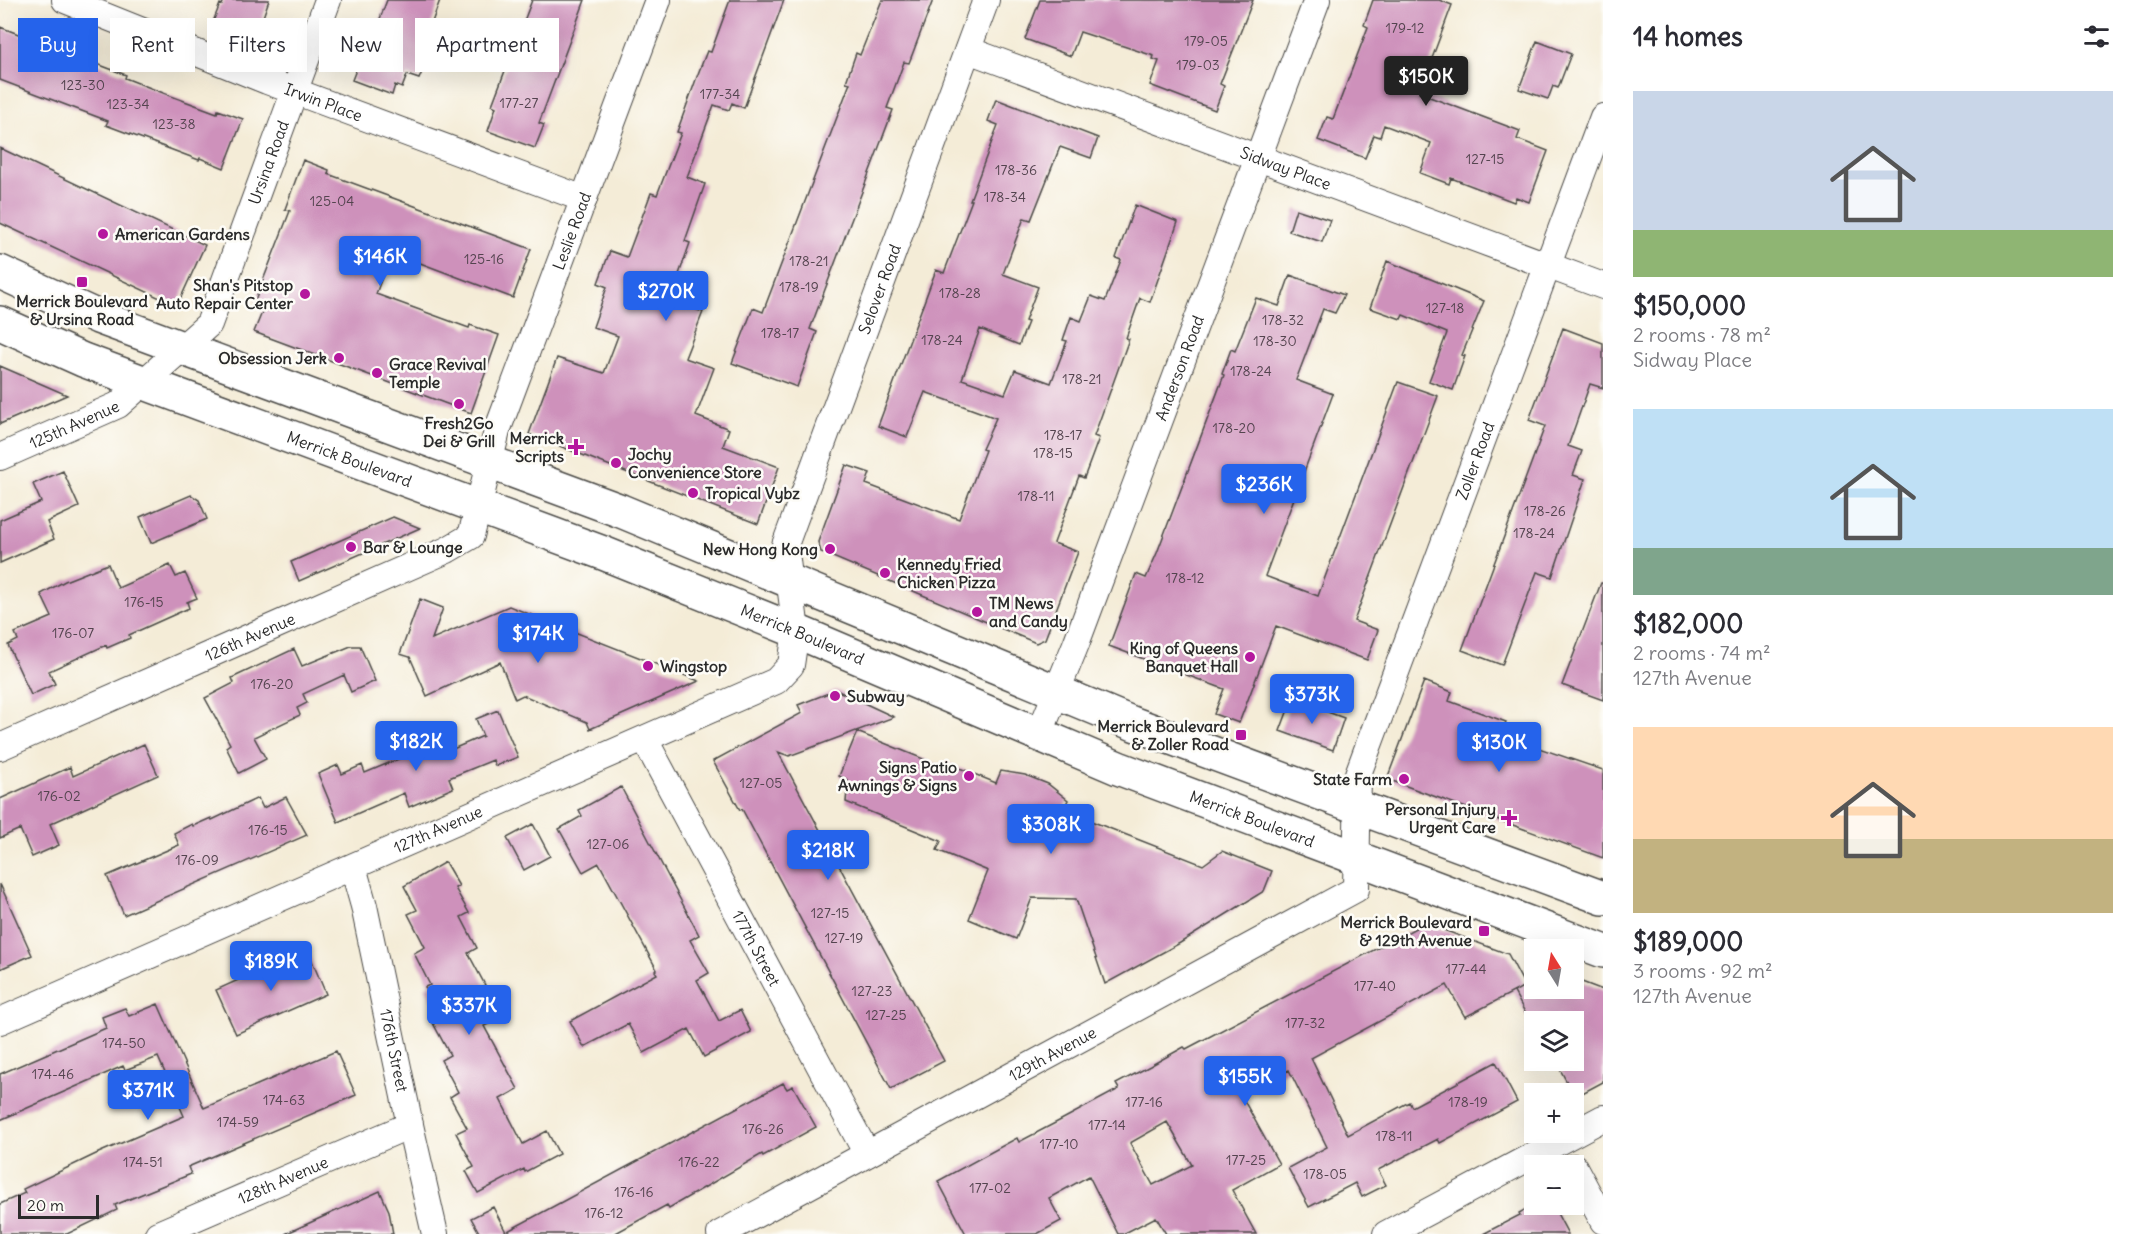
<!DOCTYPE html>
<html lang="en">
<head>
<meta charset="utf-8">
<style>
  :root { --surface:#fff; --page:#f7f7f7; --text:#2b2b33; --muted:#7c7c81; --accent:#2563eb }
  body { margin:0; font-family:Delius,sans-serif; background:var(--page); color:var(--text); height:100vh; display:flex; flex-direction:column; font-size:22px; white-space:nowrap }
  * { box-sizing:border-box; margin:0 }
  p { font-size:20px; color:var(--muted) }
  .icon { flex:none; width:33px; height:33px; fill:none; stroke:currentColor; stroke-width:2; stroke-linecap:round; stroke-linejoin:round }
  .map { position:relative; flex:1; overflow:hidden }
  .side { display:flex; flex-direction:column; background:var(--surface); width:540px }
  .side>* { flex:none }
  .banner { position:absolute; left:18px; top:18px; width:570px; height:54px; display:flex; gap:12px }
  .needle { width:39px; rotate:349deg }
  .controls { position:absolute; left:1524px; top:939px; display:grid; gap:12px }
  .controls a { display:grid; place-items:center; width:60px; height:60px; border-radius:0px; background:var(--surface); box-shadow:0 6px 24px #0002; font-size:30px }
  .scale { position:absolute; left:18px; bottom:15px; width:81px; box-sizing:border-box; padding-left:6px; border:3px solid #2b2b2b; border-top:0; font-size:16px; line-height:21px; white-space:nowrap; color:#2b2b2b; -webkit-text-stroke:4px #fdfcf7; paint-order:stroke }
  .price { position:absolute; translate:-50% -51px; padding:0 14px; border-radius:6px; background:var(--accent); color:#fff; font-size:20px; line-height:39px; filter:drop-shadow(0 2px 3px #0008) }
  .price::after { content:''; position:absolute; left:50%; top:36px; width:18px; height:14px; margin-left:-9px; background:inherit; clip-path:polygon(0 0,100% 0,50% 100%) }
  .price.selected { background:#222; color:#fff }
  ul { padding:0; list-style:none }
  li { display:grid; align-content:center; gap:12px; height:318px; padding:0 30px }
  li span { display:grid; place-items:center; height:186px; border-radius:0px; color:#555 }
  li>.icon { margin-inline-start:auto }
  span .icon { width:108px; height:108px; fill:#fffc; stroke-width:1 }
  li b { font-size:26px }
  h2 { display:flex; justify-content:space-between; align-items:center; height:72px; padding:0 30px; font-size:26px }
  .chip { padding:0 21px; border-radius:0px; background:var(--surface); box-shadow:0 6px 24px #0002; font-size:21px; line-height:54px }
  .chip.selected { background:var(--accent); color:#fff }
  main { display:flex; flex:1; min-height:0 }
  .map>svg:first-child { display:block }
  .building { fill:#ce91bb; fill-rule:evenodd }
  .lines { fill:none; stroke-linecap:round; stroke-linejoin:round }
  .minor-casing { stroke:#494845; stroke-width:28 }
  .primary-casing { stroke:#494845; stroke-width:36 }
  .minor { stroke:#fff; stroke-width:26 }
  .primary { stroke:#fff; stroke-width:33 }
  .poi-dot { fill:#b5179e; stroke:#fdfcf7; stroke-width:2 }
  .labels { text-anchor:middle; stroke-width:5; stroke-linejoin:round; paint-order:stroke }
  .number-label { font-size:14px; fill:#54444f }
  .street-label { font-size:16px; fill:#2b2b2b; stroke:#fdfcf7 }
  .poi-label { font-size:16px; font-weight:bold; fill:#2b2b2b; stroke:#fdfcf7; text-anchor:end }
</style>
</head>
<body>
<main>
<div class="map">
<svg width="1603" height="1234" viewBox="0 0 1603 1234">
  <rect width="100%" height="100%" fill="#fdfcf7"/>
  <filter id="ink" filterUnits="userSpaceOnUse"><feTurbulence type="fractalNoise" baseFrequency=".0167" numOctaves="2"/><feDisplacementMap in="SourceGraphic" scale="12" xChannelSelector="R" yChannelSelector="G"/><feConvolveMatrix kernelMatrix="1 2 1 2 8 2 1 2 1" color-interpolation-filters="sRGB"/></filter>
  <filter id="wash" filterUnits="userSpaceOnUse"><feTurbulence type="fractalNoise" baseFrequency=".008" numOctaves="4" result="noise"/><feDisplacementMap in="SourceGraphic" scale="24" xChannelSelector="R" yChannelSelector="G"/><feGaussianBlur stdDeviation="1.35" result="paint"/><feColorMatrix in="noise" values="0 0 0 0 0 0 0 0 0 0 0 0 0 0 0 0 0 1.4 0 .05"/><feComposite in="paint" operator="in"/></filter>
  <g filter="url(#wash)">
    <rect width="100%" height="100%" fill="#f4ecd7"/>
    <g id="blocks">
      <path class="building" d="M224 0H269L262 20 266 21 258 44 211 27 220 4 222 5Z
        M387 0H440L426 39 434 43 419 79 407 75 402 88 395 85 392 95 352 80 361 57 365 59Z
        M532 0H585L539 123 544 125 535 148 488 131 496 107 492 105Z
        M730 0H784L744 108 732 103 729 110 714 105 687 177 705 184 685 241 690 243 670 300 703 312 685 358 714 368 696 416 729 429 723 446 779 467 758 524 529 434 557 358 604 373 618 336 593 327 607 287 598 283 610 251 627 257 651 193 657 195 681 133 677 132 698 74 707 51 711 52Z
        M882 0H933L909 63 904 62 887 108 893 110 810 329 817 332 797 387 732 363 753 308 763 312 850 83 846 82 856 53 860 55Z
        M1040 0H1253L1220 84 1224 86 1215 110 1150 85 1159 61 1153 59 1154 56 1080 32 1071 56 1025 39Z
        M1373 0H1439L1452 5 1419 93 1520 131 1517 139 1548 151 1529 202 1516 197 1514 202 1451 178 1449 184 1420 173 1431 143 1384 125 1380 137 1374 135 1365 158 1318 140 1327 117 1333 119 1368 27 1364 25Z
        M0 27 126 75 125 78 171 96 217 113 218 110 243 119 224 168 200 158 199 160 106 125 108 121 0 80Z
        M1537 41 1571 54 1558 88 1553 86 1548 99 1519 89Z
        M996 99 1098 138 1091 158 1060 147 1031 220 1024 218 1003 274 1038 287 1025 321 1028 322 1019 345 980 329 962 379 1005 394 1015 370 1051 383 1067 341 1063 340 1071 317 1081 321 1091 296 1105 301 1121 260 1116 258 1135 205 1178 222 1150 302 1140 298 1126 338 1129 339 1094 436 1099 438 1084 478 1079 476 1054 543 1078 552 1045 639 1036 643 821 552 818 542 846 465 870 473 866 484 959 519 985 450 982 449 996 418 925 392 907 437 878 426 936 270 944 273 972 200H970L998 125 988 121Z
        M0 148 205 245 177 306 0 223Z
        M303 160 329 170 328 174 531 249 513 298 391 252 376 294 469 328 470 325 499 335 471 413 254 332 265 305 255 301 290 211 285 209Z
        M1296 209 1330 220 1322 242 1289 231Z
        M1387 261 1484 301 1462 355 1465 356 1453 390 1429 381 1447 333 1403 315 1401 319 1370 308Z
        M1290 275 1344 295 1335 313 1323 309 1296 380 1333 394 1265 576 1318 596 1398 382 1438 396 1354 621 1378 630 1367 660 1276 626 1239 723 1214 714 1224 689 1109 646 1136 574 1146 578 1157 553 1224 375 1222 374 1231 349 1235 351 1256 298 1279 306Z
        M1563 328 1603 343V388L1590 384 1568 446 1582 451 1573 475 1585 479 1552 577 1537 572 1502 665 1462 650 1545 426 1529 420Z
        M0 366 67 395 0 424Z
        M63 471 79 507 47 522 54 539 0 563V520L41 502 33 484Z
        M191 495 199 500 207 519 151 543 140 517Z
        M393 517 420 528 299 581 291 562Z
        M108 564 118 588 170 565 176 577 185 573 197 598 187 602 189 608 129 635 130 638 107 648 106 645 49 671 55 684 31 695 8 645 18 640 15 633 52 617 41 594 65 581Z
        M1601 583H1603V700L1562 685Z
        M420 599 443 608 432 639 509 606 699 681 590 729 587 722 523 695 515 699 500 662 427 696 410 657 400 654Z
        M351 646H360L375 681 351 692 344 675 303 694 307 703 297 708 300 715 254 737 266 759 239 773 226 747 230 744 205 698 234 683 232 678 294 649 302 666Z
        M1424 681 1452 692 1449 701 1506 722 1501 735 1603 770V858L1387 779Z
        M836 690 894 717 789 756 778 752 944 1061 891 1089 742 809 740 810 713 761 802 713 798 705Z
        M1292 699 1344 718 1333 750 1280 731Z
        M498 710 518 757 495 766 493 760 449 778 453 788 409 807 404 793 338 822 318 774 338 765 342 774 362 765 365 773 434 744 439 755 483 736 476 719Z
        M857 732 938 765 945 762 996 783 1001 771 1025 775 1048 784 1068 800 1063 810 1203 865 1222 851 1272 871 1264 891 1180 943 1105 984 1076 899 1032 898 1016 939 969 919 988 871 937 850 941 841 846 802 848 780 839 776Z
        M144 744 158 775 50 824 59 845 32 857 20 829 0 838V799L70 767 73 776Z
        M621 787 699 935 690 940 709 973 697 980 719 1021 740 1010 751 1032 704 1057 689 1029 644 1053 628 1024 584 1047 570 1021 657 974 655 971 657 970 599 863 583 872 559 829 582 816 579 810Z
        M286 797 307 835 124 915 107 876 179 845 174 833 192 824 193 826 211 818 212 820 258 798 263 808Z
        M533 824 550 856 524 870 507 838Z
        M445 862 459 886 455 888 469 913 461 917 477 948 468 953 485 985 476 990 493 1022 484 1026 518 1089 500 1099 523 1144 547 1131 559 1154 525 1172 524 1169 478 1193 466 1171 474 1167 456 1133 467 1128 450 1097 458 1092 441 1060 450 1055 433 1023 442 1019 425 987 430 985 414 953 425 947 408 914 417 910 404 886Z
        M0 884 32 955 0 969Z
        M1425 923 1508 954 1525 986 1465 1017 1447 985 1311 1058 1348 1135 1409 1102 1412 1107 1496 1062 1517 1102 1440 1143 1438 1139 1378 1170 1386 1185 1362 1197 1355 1183 1309 1207 1288 1168 1327 1147 1289 1070 1241 1095 1279 1164 1232 1190 1256 1234H1166L1156 1217 1123 1234H1118L1089 1176 1049 1198 1061 1221 1037 1234H966L938 1181 1017 1138 1019 1142 1061 1120 1119 1089 1116 1084 1150 1066 1184 1047 1186 1049ZM1167 1122 1192 1165 1153 1185 1130 1143Z
        M307 949 326 994 236 1034 216 990Z
        M1574 979 1603 990V1082L1575 1097 1555 1060H1574V1022H1534V1029L1514 992 1534 980V988H1574Z
        M158 1004 204 1108 336 1051 356 1095 188 1167 191 1174 115 1205 117 1210 67 1234H0V1204L25 1193 23 1189 96 1154 184 1116 158 1057 125 1070 123 1066 0 1120V1074L106 1028 102 1017 125 1008 129 1016Z
        M783 1083 787 1089 793 1086 816 1127 763 1156 762 1154 669 1208 667 1205 614 1234H480L471 1218 493 1207 506 1232Z
        M380 1191 389 1211 393 1234H285Z
        M1535 1204H1552L1568 1234H1483L1520 1215 1519 1213Z"/>
    </g>
  </g>
  <g filter="url(#ink)">
    <use href="#blocks" fill-opacity="0" stroke="#494845" stroke-width="1.5"/>
    <g class="lines">
      <g class="minor-casing">
        <g id="minor">
          <path id="s1" d="M65 0 267 81 584 199"/>
          <path id="s2" d="M968 50 1603 286"/>
          <path id="s3" d="M0 457 118 405 209 324 328 0"/>
          <path id="s4" d="M1039 735 1076 644 1317 0"/>
          <path id="s5" d="M645 740 867 1154"/>
          <path id="s6" d="M0 747 447 550 471 536 497 431 658 0"/>
          <path id="s7" d="M353 867 364 906 410 1125 435 1234"/>
          <path id="s8" d="M0 1021 776 681 791 665 796 631 785 545 986 0"/>
          <path d="M1574 1167 1603 1221"/>
          <path id="s9" d="M158 1234 410 1125"/>
          <path id="s10" d="M720 1234 1356 889 1358 774 1603 117"/>
          <path d="M1386 1234 1603 1118"/>
        </g>
      </g>
      <g class="primary-casing">
        <g id="primary">
          <path d="M0 272 98 317 621 511 1134 724 1603 898"/>
          <path id="s11" d="M0 323 83 360 603 553 796 631 1118 768 1603 951"/>
        </g>
      </g>
      <use href="#minor" class="minor"/>
      <use href="#primary" class="primary"/>
    </g>
  </g>
  <g class="poi-dot">
    <circle cx="103" cy="234" r="6"/>
    <rect x="76" y="276" width="12" height="12" rx="3"/>
    <circle cx="305" cy="294" r="6"/>
    <circle cx="339" cy="358" r="6"/>
    <circle cx="377" cy="373" r="6"/>
    <circle cx="459" cy="404" r="6"/>
    <path d="M573 438h6v6h6v6h-6v6h-6v-6h-6v-6h6z"/>
    <circle cx="616" cy="463" r="6"/>
    <circle cx="693" cy="493" r="6"/>
    <circle cx="351" cy="547" r="6"/>
    <circle cx="830" cy="549" r="6"/>
    <circle cx="885" cy="573" r="6"/>
    <circle cx="977" cy="612" r="6"/>
    <circle cx="1250" cy="657" r="6"/>
    <circle cx="648" cy="666" r="6"/>
    <circle cx="835" cy="696" r="6"/>
    <rect x="1235" y="729" width="12" height="12" rx="3"/>
    <circle cx="969" cy="776" r="6"/>
    <circle cx="1404" cy="779" r="6"/>
    <path d="M1506 809h6v6h6v6h-6v6h-6v-6h-6v-6h6z"/>
    <rect x="1478" y="925" width="12" height="12" rx="3"/>
  </g>
  <g class="labels">
    <g class="number-label">
      <text x="1405" y="33">179-12</text>
      <text x="1206" y="46">179-05</text>
      <text x="1198" y="70">179-03</text>
      <text x="83" y="90">123-30</text>
      <text x="720" y="99">177-34</text>
      <text x="519" y="108">177-27</text>
      <text x="128" y="109">123-34</text>
      <text x="174" y="129">123-38</text>
      <text x="1485" y="164">127-15</text>
      <text x="1016" y="175">178-36</text>
      <text x="1005" y="202">178-34</text>
      <text x="332" y="206">125-04</text>
      <text x="484" y="264">125-16</text>
      <text x="809" y="266">178-21</text>
      <text x="799" y="292">178-19</text>
      <text x="960" y="298">178-28</text>
      <text x="1445" y="313">127-18</text>
      <text x="1283" y="325">178-32</text>
      <text x="780" y="338">178-17</text>
      <text x="942" y="345">178-24</text>
      <text x="1275" y="346">178-30</text>
      <text x="1251" y="376">178-24</text>
      <text x="1082" y="384">178-21</text>
      <text x="1234" y="433">178-20</text>
      <text x="1063" y="440">178-17</text>
      <text x="1053" y="458">178-15</text>
      <text x="1036" y="501">178-11</text>
      <text x="1545" y="516">178-26</text>
      <text x="1534" y="538">178-24</text>
      <text x="1185" y="583">178-12</text>
      <text x="144" y="607">176-15</text>
      <text x="73" y="638">176-07</text>
      <text x="272" y="689">176-20</text>
      <text x="761" y="788">127-05</text>
      <text x="59" y="801">176-02</text>
      <text x="268" y="835">176-15</text>
      <text x="608" y="849">127-06</text>
      <text x="197" y="865">176-09</text>
      <text x="830" y="918">127-15</text>
      <text x="844" y="943">127-19</text>
      <text x="1466" y="974">177-44</text>
      <text x="1375" y="991">177-40</text>
      <text x="872" y="996">127-23</text>
      <text x="886" y="1020">127-25</text>
      <text x="1305" y="1028">177-32</text>
      <text x="124" y="1048">174-50</text>
      <text x="53" y="1079">174-46</text>
      <text x="284" y="1105">174-63</text>
      <text x="1144" y="1107">177-16</text>
      <text x="1468" y="1107">178-19</text>
      <text x="238" y="1127">174-59</text>
      <text x="1107" y="1130">177-14</text>
      <text x="763" y="1134">176-26</text>
      <text x="1394" y="1141">178-11</text>
      <text x="1059" y="1149">177-10</text>
      <text x="1246" y="1165">177-25</text>
      <text x="143" y="1167">174-51</text>
      <text x="699" y="1167">176-22</text>
      <text x="1325" y="1179">178-05</text>
      <text x="990" y="1193">177-02</text>
      <text x="634" y="1197">176-16</text>
      <text x="604" y="1218">176-12</text>
    </g>
    <g class="street-label">
      <text dy="6" stroke="none"><textPath href="#s1" startOffset="278">Irwin Place</textPath></text>
      <text dy="6" stroke="none"><textPath href="#s3" startOffset="423">Ursina Road</textPath></text>
      <text dy="6" stroke="none"><textPath href="#s2" startOffset="339">Sidway Place</textPath></text>
      <text dy="6" stroke="none"><textPath href="#s6" startOffset="838">Leslie Road</textPath></text>
      <text dy="6" stroke="none"><textPath href="#s8" startOffset="1263">Selover Road</textPath></text>
      <text dy="6" stroke="none"><textPath href="#s4" startOffset="393">Anderson Road</textPath></text>
      <text dy="6" stroke="none"><textPath href="#s3" startOffset="81">125th Avenue</textPath></text>
      <text dy="6" stroke="none"><textPath href="#s11" startOffset="375">Merrick Boulevard</textPath></text>
      <text dy="6" stroke="none"><textPath href="#s10" startOffset="1173">Zoller Road</textPath></text>
      <text dy="6" stroke="none"><textPath href="#s11" startOffset="861">Merrick Boulevard</textPath></text>
      <text dy="6" stroke="none"><textPath href="#s6" startOffset="273">126th Avenue</textPath></text>
      <text dy="6" stroke="none"><textPath href="#s11" startOffset="1347">Merrick Boulevard</textPath></text>
      <text dy="6" stroke="none"><textPath href="#s8" startOffset="478">127th Avenue</textPath></text>
      <text dy="6" stroke="none"><textPath href="#s5" startOffset="236">177th Street</textPath></text>
      <text dy="6" stroke="none"><textPath href="#s7" startOffset="188">176th Street</textPath></text>
      <text dy="6" stroke="none"><textPath href="#s10" startOffset="378">129th Avenue</textPath></text>
      <text dy="6" stroke="none"><textPath href="#s9" startOffset="136">128th Avenue</textPath></text>
    </g>
    <g class="poi-label">
      <text x="115" y="240" text-anchor="start">American Gardens</text>
      <text x="293" y="291">Shan's Pitstop<tspan x="293" dy="18">Auto Repair Center</tspan></text>
      <text x="82" y="307" text-anchor="middle">Merrick Boulevard<tspan x="82" dy="18">&amp; Ursina Road</tspan></text>
      <text x="327" y="364">Obsession Jerk</text>
      <text x="389" y="370" text-anchor="start">Grace Revival<tspan x="389" dy="18">Temple</tspan></text>
      <text x="459" y="429" text-anchor="middle">Fresh2Go<tspan x="459" dy="18">Dei &amp; Grill</tspan></text>
      <text x="564" y="444">Merrick<tspan x="564" dy="18">Scripts</tspan></text>
      <text x="628" y="460" text-anchor="start">Jochy<tspan x="628" dy="18">Convenience Store</tspan></text>
      <text x="705" y="499" text-anchor="start">Tropical Vybz</text>
      <text x="363" y="553" text-anchor="start">Bar &amp; Lounge</text>
      <text x="818" y="555">New Hong Kong</text>
      <text x="897" y="570" text-anchor="start">Kennedy Fried<tspan x="897" dy="18">Chicken Pizza</tspan></text>
      <text x="989" y="609" text-anchor="start">TM News<tspan x="989" dy="18">and Candy</tspan></text>
      <text x="1238" y="654">King of Queens<tspan x="1238" dy="18">Banquet Hall</tspan></text>
      <text x="660" y="672" text-anchor="start">Wingstop</text>
      <text x="847" y="702" text-anchor="start">Subway</text>
      <text x="1229" y="732">Merrick Boulevard<tspan x="1229" dy="18">&amp; Zoller Road</tspan></text>
      <text x="957" y="773">Signs Patio<tspan x="957" dy="18">Awnings &amp; Signs</tspan></text>
      <text x="1392" y="785">State Farm</text>
      <text x="1496" y="815">Personal Injury<tspan x="1496" dy="18">Urgent Care</tspan></text>
      <text x="1472" y="928">Merrick Boulevard<tspan x="1472" dy="18">&amp; 129th Avenue</tspan></text>
    </g>
  </g>
</svg>
<div class="controls">
<a><svg class="needle" viewBox="-14 -14 28 28"><path d="M0-13l5 13h-10z" fill="#e53935"/><path d="M0 13l5-13h-10z" fill="#7c7c81"/></svg></a>
<a><svg class="icon" aria-label="layers" viewBox="0 0 24 24"><path d="M12 4l9 5-9 5-9-5zM3 14l9 5 9-5"/></svg></a>
<a>+</a>
<a>−</a>
</div>
<div class="scale">20 m</div>
<b class="price selected" style="left:1426px;top:107px">$150K</b>
<b class="price" style="left:380px;top:287px">$146K</b>
<b class="price" style="left:666px;top:322px">$270K</b>
<b class="price" style="left:1264px;top:515px">$236K</b>
<b class="price" style="left:538px;top:664px">$174K</b>
<b class="price" style="left:1312px;top:725px">$373K</b>
<b class="price" style="left:416px;top:772px">$182K</b>
<b class="price" style="left:1499px;top:773px">$130K</b>
<b class="price" style="left:1051px;top:855px">$308K</b>
<b class="price" style="left:828px;top:881px">$218K</b>
<b class="price" style="left:271px;top:992px">$189K</b>
<b class="price" style="left:469px;top:1036px">$337K</b>
<b class="price" style="left:1245px;top:1107px">$155K</b>
<b class="price" style="left:148px;top:1121px">$371K</b>
<div class="banner">
<a class="chip selected">Buy</a>
<a class="chip">Rent</a>
<a class="chip">Filters</a>
<a class="chip">New</a>
<a class="chip">Apartment</a>
</div>
</div>
<section class="side">
<h2>14 homes<svg class="icon" aria-label="filters" viewBox="0 0 24 24"><path d="M4 7h16M4 17h16"/><circle cx="9" cy="7" r="2"/><circle cx="15" cy="17" r="2"/></svg></h2>
<ul>
<li><span style="background:linear-gradient(#c9d6e8 75%,#8fb573 0)"><svg class="icon" aria-label="home" viewBox="0 0 24 24"><path d="M3 11l9-7 9 7M6 9v11h12V9"/></svg></span><div><b>$150,000</b><p>2 rooms · 78 m²</p><p>Sidway Place</p></div></li>
<li><span style="background:linear-gradient(#bfe0f5 75%,#7fa58c 0)"><svg class="icon" aria-label="home" viewBox="0 0 24 24"><path d="M3 11l9-7 9 7M6 9v11h12V9"/></svg></span><div><b>$182,000</b><p>2 rooms · 74 m²</p><p>127th Avenue</p></div></li>
<li><span style="background:linear-gradient(#ffd9b3 60%,#c2b280 0)"><svg class="icon" aria-label="home" viewBox="0 0 24 24"><path d="M3 11l9-7 9 7M6 9v11h12V9"/></svg></span><div><b>$189,000</b><p>3 rooms · 92 m²</p><p>127th Avenue</p></div></li>
</ul>
</section>
</main>
</body>
</html>
